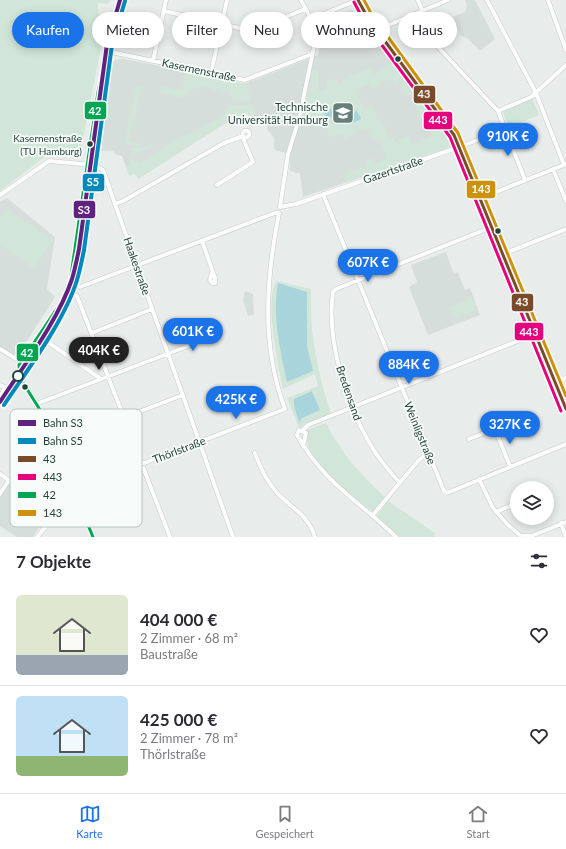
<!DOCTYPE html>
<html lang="de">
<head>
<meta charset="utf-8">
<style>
  :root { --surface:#fff; --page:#f7f7f7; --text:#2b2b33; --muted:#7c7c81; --line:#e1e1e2; --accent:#1a73e8 }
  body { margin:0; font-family:Lato,sans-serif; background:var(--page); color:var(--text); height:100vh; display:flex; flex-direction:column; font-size:15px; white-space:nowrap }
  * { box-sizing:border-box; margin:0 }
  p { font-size:13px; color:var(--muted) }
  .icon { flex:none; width:22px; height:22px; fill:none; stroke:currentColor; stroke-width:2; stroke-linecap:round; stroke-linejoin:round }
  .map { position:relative; height:537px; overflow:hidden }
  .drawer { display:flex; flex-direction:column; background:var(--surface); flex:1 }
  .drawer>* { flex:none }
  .guide { position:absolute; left:12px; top:12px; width:542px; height:36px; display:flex; gap:8px }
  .controls { position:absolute; left:510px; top:481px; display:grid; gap:8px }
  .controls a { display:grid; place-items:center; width:44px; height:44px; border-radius:50%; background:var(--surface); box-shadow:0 2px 10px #0003; font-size:20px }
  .price { position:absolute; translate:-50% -34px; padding:0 9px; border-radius:14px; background:var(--accent); color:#fff; font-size:13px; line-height:26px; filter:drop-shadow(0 1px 2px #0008) }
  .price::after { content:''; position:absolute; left:50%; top:24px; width:12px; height:9px; margin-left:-6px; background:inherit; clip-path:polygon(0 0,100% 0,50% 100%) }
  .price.current { background:#222; color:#fff }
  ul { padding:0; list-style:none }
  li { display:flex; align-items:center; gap:12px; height:100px; padding:0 16px }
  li+li { border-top:1px solid var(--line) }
  li span { display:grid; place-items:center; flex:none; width:112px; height:80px; border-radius:6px; color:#555 }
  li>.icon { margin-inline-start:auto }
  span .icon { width:48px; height:48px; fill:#fffc; stroke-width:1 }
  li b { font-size:17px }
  h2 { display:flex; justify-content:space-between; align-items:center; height:48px; padding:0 16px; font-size:17px }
  .pill { padding:0 14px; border-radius:18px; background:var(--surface); box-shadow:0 2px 10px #0003; font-size:14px; line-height:36px }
  .pill.current { background:var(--accent); color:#fff }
  .tabs { display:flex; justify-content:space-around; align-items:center; height:56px; border-top:1px solid var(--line); background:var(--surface); font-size:11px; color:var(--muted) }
  .tabs a { display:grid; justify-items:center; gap:2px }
  .tabs .current { color:var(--accent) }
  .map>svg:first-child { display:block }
  .built { fill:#d6dedb }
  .green { fill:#d1e6d8; fill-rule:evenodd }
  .water { fill:#a8d4dc }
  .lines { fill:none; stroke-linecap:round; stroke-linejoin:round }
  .minor-casing { stroke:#c5cac8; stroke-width:5 }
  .tertiary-casing { stroke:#c5cac8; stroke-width:6 }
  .secondary-casing { stroke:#c3cbc8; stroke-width:6 }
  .minor { stroke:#fcfcfc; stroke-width:4 }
  .tertiary { stroke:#fcfcfc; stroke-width:5 }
  .secondary { stroke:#fcfcfc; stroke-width:5.5 }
  .bus-1-casing { stroke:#f7fbf9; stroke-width:6 }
  .bus-2-casing { stroke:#f7fbf9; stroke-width:6 }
  .bus-3-casing { stroke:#f7fbf9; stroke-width:6 }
  .bus-4-casing { stroke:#f7fbf9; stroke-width:6 }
  .bus-1 { stroke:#7a4b2a; stroke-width:3 }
  .bus-2 { stroke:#e5007d; stroke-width:3 }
  .bus-3 { stroke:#00a651; stroke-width:3 }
  .bus-4 { stroke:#cd920c; stroke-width:3 }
  .rail-1-casing { stroke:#f7fbf9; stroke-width:7 }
  .rail-2-casing { stroke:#f7fbf9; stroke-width:7 }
  .rail-1 { stroke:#622181; stroke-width:4 }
  .rail-2 { stroke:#0089bb; stroke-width:4 }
  .bus-dot { fill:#23423a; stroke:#f7fbf9; stroke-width:1.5 }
  .stop-dot { fill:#f7fbf9; stroke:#23423a; stroke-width:2 }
  .labels { text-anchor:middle; stroke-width:3.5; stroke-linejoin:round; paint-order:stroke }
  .bus-label { font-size:10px; fill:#23423a; stroke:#f7fbf9; text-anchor:end }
  .street-label { font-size:11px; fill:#23423a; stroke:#f7fbf9 }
  .poi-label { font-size:11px; fill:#23423a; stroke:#f7fbf9; text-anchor:end }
  .key { fill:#f7fbf9; stroke:#b7c4c0; stroke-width:1 }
  .key-label { font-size:11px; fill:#23423a }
  .line-badge { stroke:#f7fbf9; stroke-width:1.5 }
  .badge-label { font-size:11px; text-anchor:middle; font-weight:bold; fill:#fff }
</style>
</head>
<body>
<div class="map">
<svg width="566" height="537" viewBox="0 0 566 537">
  <rect width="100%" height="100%" fill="#e8edeb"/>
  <path class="built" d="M465 0H474L476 2 495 39 480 51 468 39 460 35 453 17 465 12 467 6Z
    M363 22 447 131 454 146 303 197 300 174 290 171V154L274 150V138L267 129 268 119 253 117V109L224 124 138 179 135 173 129 176 122 156 115 154 113 151H97V135L112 63 115 60 123 59 167 67 244 84 318 55 320 42 325 37Z
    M7 198 55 237 47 289 55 297 16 358 0 348V202Z
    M446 252 454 274 458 272 465 290 470 288 480 315 428 335 409 287 417 282 411 265Z
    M245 291 253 294V299L254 314 248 316 243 300Z
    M9 484 49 512 33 537H17L0 526V497Z"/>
  <path class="green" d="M0 0H111L108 4 98 3V13L106 21 80 154 77 157 50 153 0 191Z
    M351 10 358 14 362 22 322 35 321 21Z
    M394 61 418 93 405 96 400 82 395 84 392 78 372 88 370 83 356 90 363 108 373 106 377 120H381L383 125 384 124 390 139 393 137 395 142 409 136 412 144 432 136 427 123 422 124 416 107 422 99 447 131 454 146 347 182 345 173 367 166 365 161 373 158 375 163 386 159 379 137 372 138 369 128 356 131 345 139 342 133 334 137 328 136 327 125 313 122 311 125 301 122 312 70 319 72 318 91 327 89V81L336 79 338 85 343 83 342 79 370 68 373 74 381 71Z
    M186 72 246 84 251 100 248 101H229L234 100 229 92H219L217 89 215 90C204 84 190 87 183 98L160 92 161 86 171 88 172 90 182 89Z
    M137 85 143 86 142 90H141L129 140 141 145 150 142 139 146 124 143Z
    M532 98 539 115 509 127 502 110Z
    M228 105H253L252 122 247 112 224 124 138 179 135 173 129 176 126 166 130 165 133 147 144 148 151 143 153 146 132 156 135 162 137 161 138 164 181 137 196 131 226 114 224 112 228 109Z
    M7 209 53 240 34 268 0 245V219Z
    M277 281 311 289C309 333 318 373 331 414L299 428 287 398 318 386 315 374 283 389C279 369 263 297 277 281ZM313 391 319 410 302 418 299 422 294 399Z
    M472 298 476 310 454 318 450 307Z
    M326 423C341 452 361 476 386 498L373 512C351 494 322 474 309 448 307 443 307 436 306 430Z
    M388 501 435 533 434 537H400L376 517Z"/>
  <path class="water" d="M344 103 348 107 349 115 353 116 356 110 361 118 360 120 348 124 345 122 346 113 340 109 331 117H326L323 112V106L336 111 339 108V105Z
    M278 283 307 292V346L313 371 287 382C280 349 272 317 278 283Z
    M312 391 320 410 302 418 299 423C298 415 293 407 294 399Z"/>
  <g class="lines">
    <g class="minor-casing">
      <path id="minor" d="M301 0 311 19 316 37 303 100V106L288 154 280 207 296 204 465 145 505 129
        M418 0 437 46 498 111 525 180
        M487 0 536 93 564 165
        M548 0 566 50
        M164 11 252 31 305 9
        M311 19 358 0
        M136 23 160 29
        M377 30 448 0
        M106 51 245 80 312 54
        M153 61 166 0
        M211 73 227 0
        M498 111 531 97 566 65
        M242.5 134a3.5 3.5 0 1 1 7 0a3.5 3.5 0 1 1-7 0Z
        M553 169 566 201
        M217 185 253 162 242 136
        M323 194 444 491 447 493 566 444
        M0 195 49 161 94 165 103 170 233 537
        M481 198 566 164
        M115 204 123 201 224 143 243 136
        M202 241 215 278V283H212L210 280 212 273
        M503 254 566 229
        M70 282 80 287 275 213H279C266 279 261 345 285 409L74 490
        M66 293 77 296 170 537
        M92 333 152 309
        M39 336 101 379
        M0 349 21 362
        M555 382 566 378
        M0 385C9 390 14 387 22 381
        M0 397 5 388
        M36 404 188 346 213 334
        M495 429 510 466
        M303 430 308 425 535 334
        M469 439 524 417
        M55 444 183 395
        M303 446 306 433 299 430 297 435C324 483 359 501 396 537
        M255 453C260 468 267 482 278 494 293 509 308 515 315 537
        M0 474 58 515
        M479 479 493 508 507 524 521 536H531L566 522
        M400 483C389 471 378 458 370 444 346 403 326 340 333 292L336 289 492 227
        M0 494 9 480
        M496 512 517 503
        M372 516 418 461 428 452
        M561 523 566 537
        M37 537 53 518 80 506"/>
    </g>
    <g class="tertiary-casing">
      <path id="tertiary" d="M93 537 42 413 20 378 19 365 64 298 70 282 98 92 118 0"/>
    </g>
    <g class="secondary-casing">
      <path id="secondary" d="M358 0 368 18 454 135 566 409"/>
    </g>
    <use href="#minor" class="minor"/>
    <use href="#tertiary" class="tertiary"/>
    <use href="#secondary" class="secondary"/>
    <g class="bus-1-casing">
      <path id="bus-1" d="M358 0 368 18 454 135 566 409"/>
    </g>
    <g class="bus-2-casing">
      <path id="bus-2" d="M354 2 364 21 450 137 561 411"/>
    </g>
    <g class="bus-3-casing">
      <path id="bus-3" d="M93 537 42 413 20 378 19 365 64 298 70 282 98 92 118 0"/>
    </g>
    <g class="bus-4-casing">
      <path id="bus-4" d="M364 0 372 15 458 133 566 396"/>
    </g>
    <use href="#bus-1" class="bus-1"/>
    <use href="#bus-2" class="bus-2"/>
    <use href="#bus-3" class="bus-3"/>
    <use href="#bus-4" class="bus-4"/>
    <g class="rail-1-casing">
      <path id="rail-1" d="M0 402C24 365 58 321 72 279 75 269 77 259 79 249L107 44 120 0"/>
    </g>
    <g class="rail-2-casing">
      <path id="rail-2" d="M4 405C28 369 65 320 77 280 80 270 82 260 84 250L112 45 125 1"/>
    </g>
    <use href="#rail-1" class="rail-1"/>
    <use href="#rail-2" class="rail-2"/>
  </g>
  <defs>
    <g id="university-square" transform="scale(1.15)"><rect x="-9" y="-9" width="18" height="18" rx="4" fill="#687e78" stroke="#f7fbf9"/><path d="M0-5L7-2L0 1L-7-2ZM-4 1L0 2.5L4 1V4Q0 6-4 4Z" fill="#fff"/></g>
  </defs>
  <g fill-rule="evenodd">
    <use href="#university-square" x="343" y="113"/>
  </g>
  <g class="bus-dot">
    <circle cx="398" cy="59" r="3.5"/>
    <circle cx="90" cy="144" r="3.5"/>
    <circle cx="498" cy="231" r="3.5"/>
    <circle cx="25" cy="387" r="3.5"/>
  </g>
  <circle class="stop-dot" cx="18" cy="376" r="5"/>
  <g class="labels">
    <g class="bus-label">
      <text x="82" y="142">Kasernenstraße<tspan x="82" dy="13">(TU Hamburg)</tspan></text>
    </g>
    <g class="street-label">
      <text transform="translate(199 70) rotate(12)" y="4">Kasernenstraße</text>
      <text transform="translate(393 170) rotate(-19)" y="4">Gazertstraße</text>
      <text transform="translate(137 266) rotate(71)" y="4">Haakestraße</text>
      <text transform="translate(349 393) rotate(71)" y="4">Bredensand</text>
      <text transform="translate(420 433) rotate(68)" y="4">Weinligstraße</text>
      <text transform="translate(179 450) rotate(-21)" y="4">Thörlstraße</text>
    </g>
    <g class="poi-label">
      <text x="328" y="111">Technische<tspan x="328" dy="13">Universität Hamburg</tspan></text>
    </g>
  </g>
  <rect x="10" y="409" width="132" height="118" rx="6" class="key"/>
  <rect x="18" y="420" width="18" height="6" fill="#622181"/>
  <rect x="18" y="438" width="18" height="6" fill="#0089bb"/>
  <rect x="18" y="456" width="18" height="6" fill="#7a4b2a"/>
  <rect x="18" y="474" width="18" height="6" fill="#e5007d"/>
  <rect x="18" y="492" width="18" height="6" fill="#00a651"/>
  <rect x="18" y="510" width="18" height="6" fill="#cd920c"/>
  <g class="key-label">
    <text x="43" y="427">Bahn S3</text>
    <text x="43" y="445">Bahn S5</text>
    <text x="43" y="463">43</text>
    <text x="43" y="481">443</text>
    <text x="43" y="499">42</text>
    <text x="43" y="517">143</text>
  </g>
  <g class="line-badge">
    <rect x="413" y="85" width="23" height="19" rx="4" fill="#7a4b2a"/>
    <rect x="84" y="101" width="23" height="19" rx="4" fill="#00a651"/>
    <rect x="423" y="111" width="30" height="19" rx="4" fill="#e5007d"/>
    <rect x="82" y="173" width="23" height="19" rx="4" fill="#0089bb"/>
    <rect x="466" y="180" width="30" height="19" rx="4" fill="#cd920c"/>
    <rect x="73" y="200" width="23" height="19" rx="4" fill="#622181"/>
    <rect x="511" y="293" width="23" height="19" rx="4" fill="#7a4b2a"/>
    <rect x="514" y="322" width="30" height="19" rx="4" fill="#e5007d"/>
    <rect x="16" y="343" width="23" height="19" rx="4" fill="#00a651"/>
  </g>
  <g class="badge-label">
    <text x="424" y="98">43</text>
    <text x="95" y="115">42</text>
    <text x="438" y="124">443</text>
    <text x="93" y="186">S5</text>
    <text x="481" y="193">143</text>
    <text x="84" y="214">S3</text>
    <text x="522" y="306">43</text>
    <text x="529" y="336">443</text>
    <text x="27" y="357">42</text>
  </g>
</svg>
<div class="controls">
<a><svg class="icon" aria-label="layers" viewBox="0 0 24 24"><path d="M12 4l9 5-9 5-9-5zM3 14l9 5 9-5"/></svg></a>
</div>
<b class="price" style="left:508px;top:157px">910K €</b>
<b class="price" style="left:368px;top:283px">607K €</b>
<b class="price" style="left:193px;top:352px">601K €</b>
<b class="price current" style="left:99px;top:371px">404K €</b>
<b class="price" style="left:409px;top:385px">884K €</b>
<b class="price" style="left:236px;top:420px">425K €</b>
<b class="price" style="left:510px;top:445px">327K €</b>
<div class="guide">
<a class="pill current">Kaufen</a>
<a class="pill">Mieten</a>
<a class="pill">Filter</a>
<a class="pill">Neu</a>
<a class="pill">Wohnung</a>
<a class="pill">Haus</a>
</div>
</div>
<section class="drawer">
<h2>7 Objekte<svg class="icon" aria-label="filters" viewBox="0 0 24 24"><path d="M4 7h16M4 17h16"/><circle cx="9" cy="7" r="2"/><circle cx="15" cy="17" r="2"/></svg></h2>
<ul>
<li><span style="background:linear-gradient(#dfe7d0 75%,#9aa5b1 0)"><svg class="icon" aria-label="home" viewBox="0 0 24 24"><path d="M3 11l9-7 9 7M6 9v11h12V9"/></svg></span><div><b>404 000 €</b><p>2 Zimmer · 68 m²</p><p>Baustraße</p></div><svg class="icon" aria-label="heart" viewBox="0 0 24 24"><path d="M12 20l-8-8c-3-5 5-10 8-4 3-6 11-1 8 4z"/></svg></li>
<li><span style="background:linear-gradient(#bfe0f5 75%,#8fb573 0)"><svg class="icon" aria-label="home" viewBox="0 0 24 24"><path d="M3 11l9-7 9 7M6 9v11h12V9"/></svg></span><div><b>425 000 €</b><p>2 Zimmer · 78 m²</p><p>Thörlstraße</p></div><svg class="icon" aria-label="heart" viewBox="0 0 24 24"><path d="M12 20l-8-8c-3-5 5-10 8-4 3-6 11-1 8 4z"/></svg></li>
</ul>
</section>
<nav class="tabs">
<a class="current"><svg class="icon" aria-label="map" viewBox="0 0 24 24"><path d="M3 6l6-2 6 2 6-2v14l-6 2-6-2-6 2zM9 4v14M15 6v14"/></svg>Karte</a>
<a><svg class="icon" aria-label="saved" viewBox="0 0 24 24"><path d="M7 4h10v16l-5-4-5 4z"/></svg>Gespeichert</a>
<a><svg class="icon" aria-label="home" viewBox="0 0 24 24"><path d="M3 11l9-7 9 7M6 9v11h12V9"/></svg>Start</a>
</nav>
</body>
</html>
